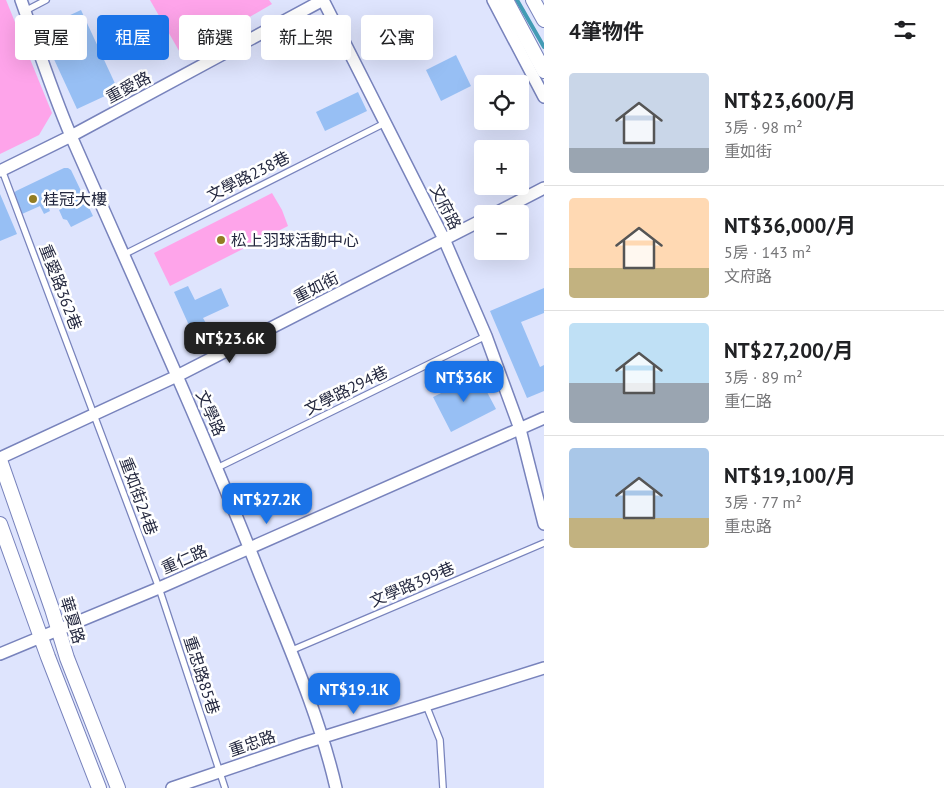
<!DOCTYPE html>
<html lang="zh-TW">
<head>
<meta charset="utf-8">
<style>
  :root { --surface:#fff; --page:#f2f2f2; --text:#202124; --muted:#757577; --line:#e0e0e0; --accent:#1a73e8 }
  body { margin:0; font-family:"PT Sans","Noto Sans TC",sans-serif; background:var(--page); color:var(--text); height:100vh; display:flex; flex-direction:column; font-size:19px; white-space:nowrap }
  * { box-sizing:border-box; margin:0 }
  p { font-size:16px; color:var(--muted) }
  .icon { flex:none; width:28px; height:28px; fill:none; stroke:currentColor; stroke-width:2; stroke-linecap:round; stroke-linejoin:round }
  .map { position:relative; flex:1; overflow:hidden }
  .side { display:flex; flex-direction:column; background:var(--surface); width:400px }
  .side>* { flex:none }
  .guide { position:absolute; left:15px; top:15px; width:454px; height:45px; display:flex; gap:10px }
  .tools { position:absolute; left:474px; top:75px; display:grid; gap:10px }
  .tools a { display:grid; place-items:center; width:55px; height:55px; border-radius:5px; background:var(--surface); box-shadow:0 5px 20px #0002; font-size:25px }
  .price { position:absolute; translate:-50% -42px; padding:0 11px; border-radius:10px; background:var(--accent); color:#fff; font-size:16px; line-height:32px; filter:drop-shadow(0 1px 2px #0008) }
  .price::after { content:''; position:absolute; left:50%; top:30px; width:15px; height:11px; margin-left:-8px; background:inherit; clip-path:polygon(0 0,100% 0,50% 100%) }
  .price.active { background:#222; color:#fff }
  ul { padding:0; list-style:none }
  li { display:flex; align-items:center; gap:15px; height:125px; padding:0 25px }
  li+li { border-top:1px solid var(--line) }
  li span { display:grid; place-items:center; flex:none; width:140px; height:100px; border-radius:5px; color:#555 }
  li>.icon { margin-inline-start:auto }
  span .icon { width:60px; height:60px; fill:#fffc; stroke-width:1 }
  li b { font-size:21px }
  h2 { display:flex; justify-content:space-between; align-items:center; height:60px; padding:0 25px; font-size:21px }
  .pill { padding:0 18px; border-radius:5px; background:var(--surface); box-shadow:0 5px 20px #0002; font-size:18px; line-height:45px }
  .pill.active { background:var(--accent); color:#fff }
  main { display:flex; flex:1; min-height:0 }
  .map>svg:first-child { display:block }
  .green { fill:#fea4ea }
  .lines { fill:none; stroke-linecap:round; stroke-linejoin:round }
  .stream { stroke:#439bb5; stroke-width:4 }
  .building { fill:#97bff4 }
  .service-casing { stroke:#7883bc; stroke-width:8 }
  .minor-casing { stroke:#7883bc; stroke-width:14 }
  .tertiary-casing { stroke:#7883bc; stroke-width:16 }
  .service { stroke:#fff; stroke-width:5.5 }
  .minor { stroke:#fff; stroke-width:11 }
  .tertiary { stroke:#fff; stroke-width:14 }
  .poi-dot { fill:#927d24; stroke:#fff; stroke-width:2 }
  .labels { text-anchor:middle; stroke-width:5; stroke-linejoin:round; paint-order:stroke }
  .street-label { font-size:16px; fill:#24283f; stroke:#fff }
  .poi-label { font-size:16px; fill:#24283f; stroke:#fff; text-anchor:start }
</style>
</head>
<body>
<main>
<div class="map">
<svg width="544" height="788" viewBox="0 0 544 788">
  <rect width="100%" height="100%" fill="#dee4fd"/>
  <path class="green" d="M0 0H6L52 113 39 135 0 154Z
    M150 0H269L272 4 182 56Z
    M272 193 282 210 288 226 170 286 154 253Z"/>
  <g class="lines">
    <path class="stream" d="M517 0 544 47"/>
  </g>
  <path class="building" d="M81 10 118 90 77 109 40 29Z
    M456 55 471 86 441 101 426 70Z
    M358 92 367 111 325 131 316 112Z
    M64 168H68L71 170 93 216 71 227 67 220 63 219 59 210 63 208 58 196 46 201 50 211 44 214 40 206 22 214 14 197 13 194 16 191Z
    M0 194 17 234 0 241Z
    M188 286 195 300 221 288 229 306 203 318 207 325 192 332 174 292Z
    M544 288V313L521 322 540 367 544 365V391L527 398 490 311Z
    M478 375 496 409 451 432 433 397Z"/>
  <g class="lines">
    <g class="service-casing">
      <path id="service" d="M25 11 46 0
        M2 170 159 588 225 788
        M123 255 385 123
        M217 468 486 336
        M290 651 544 543
        M426 705 440 740 443 788"/>
    </g>
    <g class="minor-casing">
      <path id="minor" d="M21 0C37 45 52 92 71 136 135 282 202 427 260 575 288 645 319 714 336 788
        M493 0 544 97
        M0 171 71 136 323 0 444 239 486 336 520 429 544 524
        M494 214 544 188
        M0 458 177 376 482 220
        M0 654 159 588 544 418
        M172 788 301 744 544 668"/>
    </g>
    <g class="tertiary-casing">
      <path id="tertiary" d="M506 0 544 71
        M533 0 544 20
        M0 460 52 609 67 658 118 788
        M0 524 48 657 99 788"/>
    </g>
    <use href="#service" class="service"/>
    <use href="#minor" class="minor"/>
    <use href="#tertiary" class="tertiary"/>
  </g>
  <g class="poi-dot">
    <circle cx="33" cy="199" r="5"/>
    <circle cx="221" cy="240" r="5"/>
  </g>
  <g class="labels">
    <g class="street-label">
      <text transform="translate(128 87) rotate(-28)" y="6">重愛路</text>
      <text transform="translate(248 176) rotate(-27)" y="6">文學路238巷</text>
      <text transform="translate(446 207) rotate(63)" y="6">文府路</text>
      <text transform="translate(61 287) rotate(69)" y="6">重愛路362巷</text>
      <text transform="translate(316 287) rotate(-27)" y="6">重如街</text>
      <text transform="translate(346 390) rotate(-26)" y="6">文學路294巷</text>
      <text transform="translate(211 413) rotate(66)" y="6">文學路</text>
      <text transform="translate(139 496) rotate(70)" y="6">重如街24巷</text>
      <text transform="translate(184 559) rotate(-24)" y="6">重仁路</text>
      <text transform="translate(412 584) rotate(-23)" y="6">文學路399巷</text>
      <text transform="translate(73 620) rotate(73)" y="6">華夏路</text>
      <text transform="translate(202 675) rotate(72)" y="6">重忠路85巷</text>
      <text transform="translate(252 743) rotate(-19)" y="6">重忠路</text>
    </g>
    <g class="poi-label">
      <text x="43" y="205">桂冠大樓</text>
      <text x="231" y="246">松上羽球活動中心</text>
    </g>
  </g>
</svg>
<div class="tools">
<a><svg class="icon" aria-label="locate" viewBox="0 0 24 24"><circle cx="12" cy="12" r="6"/><path d="M12 2v4M12 18v4M2 12h4M18 12h4"/></svg></a>
<a>+</a>
<a>−</a>
</div>
<b class="price active" style="left:230px;top:364px">NT$23.6K</b>
<b class="price" style="left:464px;top:403px">NT$36K</b>
<b class="price" style="left:267px;top:525px">NT$27.2K</b>
<b class="price" style="left:354px;top:715px">NT$19.1K</b>
<div class="guide">
<a class="pill">買屋</a>
<a class="pill active">租屋</a>
<a class="pill">篩選</a>
<a class="pill">新上架</a>
<a class="pill">公寓</a>
</div>
</div>
<section class="side">
<h2>4筆物件<svg class="icon" aria-label="filters" viewBox="0 0 24 24"><path d="M4 7h16M4 17h16"/><circle cx="9" cy="7" r="2"/><circle cx="15" cy="17" r="2"/></svg></h2>
<ul>
<li><span style="background:linear-gradient(#c9d6e8 75%,#9aa5b1 0)"><svg class="icon" aria-label="home" viewBox="0 0 24 24"><path d="M3 11l9-7 9 7M6 9v11h12V9"/></svg></span><div><b>NT$23,600/月</b><p>3房 · 98 m²</p><p>重如街</p></div></li>
<li><span style="background:linear-gradient(#ffd9b3 70%,#c2b280 0)"><svg class="icon" aria-label="home" viewBox="0 0 24 24"><path d="M3 11l9-7 9 7M6 9v11h12V9"/></svg></span><div><b>NT$36,000/月</b><p>5房 · 143 m²</p><p>文府路</p></div></li>
<li><span style="background:linear-gradient(#bfe0f5 60%,#9aa5b1 0)"><svg class="icon" aria-label="home" viewBox="0 0 24 24"><path d="M3 11l9-7 9 7M6 9v11h12V9"/></svg></span><div><b>NT$27,200/月</b><p>3房 · 89 m²</p><p>重仁路</p></div></li>
<li><span style="background:linear-gradient(#a9c7e8 70%,#c2b280 0)"><svg class="icon" aria-label="home" viewBox="0 0 24 24"><path d="M3 11l9-7 9 7M6 9v11h12V9"/></svg></span><div><b>NT$19,100/月</b><p>3房 · 77 m²</p><p>重忠路</p></div></li>
</ul>
</section>
</main>
</body>
</html>
